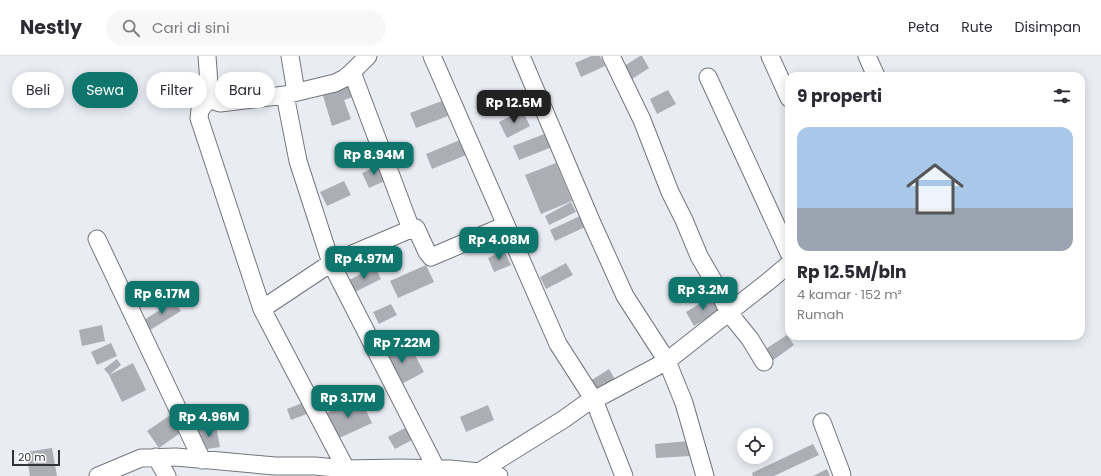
<!DOCTYPE html>
<html lang="id">
<head>
<meta charset="utf-8">
<style>
  :root { --surface:#fff; --page:#f7f7f7; --text:#2b2b33; --muted:#7c7c81; --line:#e1e1e2; --accent:#0f766e }
  body { margin:0; font-family:Poppins,sans-serif; background:var(--page); color:var(--text); height:100vh; display:flex; flex-direction:column; font-size:15px; white-space:nowrap }
  * { box-sizing:border-box; margin:0 }
  p { font-size:13px; color:var(--muted) }
  .icon { flex:none; width:22px; height:22px; fill:none; stroke:currentColor; stroke-width:2; stroke-linecap:round; stroke-linejoin:round }
  .map { position:relative; flex:1; overflow:hidden }
  .details { position:absolute; left:785px; top:16px; width:300px; height:268px; display:flex; flex-direction:column; background:var(--surface); border-radius:12px; box-shadow:0 2px 10px #0003 }
  .details>* { flex:none }
  .hud { position:absolute; left:12px; top:16px; width:380px; height:36px; display:flex; gap:8px }
  .fabs { position:absolute; left:737px; top:372px; display:grid; gap:8px }
  .fabs a { display:grid; place-items:center; width:36px; height:36px; border-radius:50%; background:var(--surface); box-shadow:0 2px 10px #0003; font-size:20px }
  .scale { position:absolute; left:12px; bottom:10px; width:48px; box-sizing:border-box; padding-left:4px; border:2px solid #313235; border-top:0; font-size:11px; line-height:14px; white-space:nowrap; color:#313235; -webkit-text-stroke:3px #fff; paint-order:stroke }
  .price { position:absolute; translate:-50% -34px; padding:0 9px; border-radius:8px; background:var(--accent); color:#fff; font-size:13px; line-height:26px; filter:drop-shadow(0 1px 2px #0008) }
  .price::after { content:''; position:absolute; left:50%; top:24px; width:12px; height:9px; margin-left:-6px; background:inherit; clip-path:polygon(0 0,100% 0,50% 100%) }
  .price.on { background:#222; color:#fff }
  ul { padding:0; list-style:none }
  li { display:grid; align-content:center; gap:8px; height:212px; padding:0 12px }
  li+li { border-top:1px solid var(--line) }
  li span { display:grid; place-items:center; height:124px; border-radius:12px; color:#555 }
  li>.icon { margin-inline-start:auto }
  span .icon { width:72px; height:72px; fill:#fffc; stroke-width:1 }
  li b { font-size:17px }
  h2 { display:flex; justify-content:space-between; align-items:center; height:48px; padding:0 12px; font-size:17px }
  .tag { padding:0 14px; border-radius:18px; background:var(--surface); box-shadow:0 2px 10px #0003; font-size:14px; line-height:36px }
  .tag.on { background:var(--accent); color:#fff }
  header { display:flex; align-items:center; gap:24px; box-sizing:border-box; height:56px; padding:0 20px; background:var(--surface); border-bottom:1px solid var(--line) }
  header strong { font-size:19px }
  nav { display:flex; gap:22px; margin-inline-start:auto; font-size:14px }
  .search { width:280px; height:36px; background:var(--page); display:flex; align-items:center; gap:10px; box-sizing:border-box; padding:0 14px; border-radius:22px; color:var(--muted); font-size:15px }
  .map>svg:first-child { display:block }
  .building { fill:#acaeb6 }
  .lines { fill:none; stroke-linecap:round; stroke-linejoin:round }
  .minor-casing { stroke:#73757c; stroke-width:19 }
  .minor { stroke:#fff; stroke-width:17 }
</style>
</head>
<body>
<header>
<strong>Nestly</strong>
<div class="search"><svg class="icon" aria-label="search" viewBox="0 0 24 24"><circle cx="10" cy="10" r="6"/><path d="M15 15l6 6"/></svg>Cari di sini</div>
<nav><a>Peta</a><a>Rute</a><a>Disimpan</a></nav>
</header>
<div class="map">
<svg width="1101" height="420" viewBox="0 0 1101 420">
  <rect width="100%" height="100%" fill="#eaecf4"/>
  <path class="building" d="M591 0H600L605 10 581 21 575 7Z
    M640 0H642L649 12 629 25 621 12Z
    M353 22 358 39 344 44 351 63 332 70 321 33Z
    M668 34 676 48 657 58 650 43Z
    M442 45 448 60 416 72 410 57Z
    M522 54 530 70 507 82 499 66Z
    M547 77 552 91 519 104 513 90Z
    M460 84 466 99 432 113 426 98Z
    M556 107 572 145 541 158 525 119Z
    M380 109 387 124 369 132 362 117Z
    M344 125 351 139 327 150 320 136Z
    M571 146 576 156 549 169 545 160Z
    M580 160 585 171 555 185 550 174Z
    M504 194 511 209 494 216 488 202Z
    M566 207 573 219 546 233 540 221Z
    M426 209 434 226 398 242 390 225Z
    M375 211 381 223 353 237 347 225Z
    M712 240 721 254 694 270 686 256Z
    M174 245 181 255 150 274 144 264Z
    M391 248 397 259 379 268 373 256Z
    M102 269 105 285 82 290 79 274Z
    M787 279 794 289 772 305 764 294Z
    M407 284 424 316 396 331 379 299Z
    M111 287 117 300 97 309 91 296Z
    M117 303 121 309 109 319 133 307 146 334 122 346 109 319 104 313Z
    M609 313 616 325 595 338 587 327Z
    M360 342 372 367 335 384 323 359Z
    M305 346 309 357 291 364 287 353Z
    M488 349 494 364 466 376 460 361Z
    M172 358 183 375 159 392 147 375Z
    M216 370 220 391 201 394 198 373Z
    M405 372 412 384 395 393 388 381Z
    M689 385 690 400 656 402 655 388Z
    M813 388 819 399 774 420H753L752 417Z
    M52 392 57 420H30L26 396Z
    M827 413 830 420H813Z"/>
  <g class="lines">
    <g class="minor-casing">
      <path id="minor" d="M207 0 210 42 214 45 220 47 285 39 335 27 345 22 352 16 368 0
        M290 0 296 36
        M432 0 558 288 594 344 585 348 564 363 479 416
        M521 0 592 167 625 240 667 305 684 347 705 420
        M611 0 642 64 670 136 684 164 699 200 714 226 729 257 750 283 764 306
        M770 0 789 42
        M867 0 876 20
        M352 16 411 173
        M708 21 789 197
        M285 39 298 105 331 207 440 420
        M210 42 200 54 199 62 262 253 346 413
        M97 183 202 404
        M262 253 331 207 411 173 416 172 427 196 431 201 506 169
        M822 366 841 416 842 420
        M156 401 167 420
        M98 420 141 402 176 401 275 410H315L346 413 400 412 450 413 479 416 499 420
        M624 420 594 344 667 305 770 224 789 208"/>
    </g>
    <use href="#minor" class="minor"/>
  </g>
</svg>
<div class="fabs">
<a><svg class="icon" aria-label="locate" viewBox="0 0 24 24"><circle cx="12" cy="12" r="6"/><path d="M12 2v4M12 18v4M2 12h4M18 12h4"/></svg></a>
</div>
<div class="scale">20 m</div>
<b class="price on" style="left:514px;top:68px">Rp 12.5M</b>
<b class="price" style="left:374px;top:120px">Rp 8.94M</b>
<b class="price" style="left:499px;top:205px">Rp 4.08M</b>
<b class="price" style="left:364px;top:224px">Rp 4.97M</b>
<b class="price" style="left:703px;top:255px">Rp 3.2M</b>
<b class="price" style="left:162px;top:259px">Rp 6.17M</b>
<b class="price" style="left:402px;top:308px">Rp 7.22M</b>
<b class="price" style="left:348px;top:363px">Rp 3.17M</b>
<b class="price" style="left:209px;top:382px">Rp 4.96M</b>
<div class="hud">
<a class="tag">Beli</a>
<a class="tag on">Sewa</a>
<a class="tag">Filter</a>
<a class="tag">Baru</a>
</div>
<section class="details">
<h2>9 properti<svg class="icon" aria-label="filters" viewBox="0 0 24 24"><path d="M4 7h16M4 17h16"/><circle cx="9" cy="7" r="2"/><circle cx="15" cy="17" r="2"/></svg></h2>
<ul>
<li><span style="background:linear-gradient(#a9c7e8 65%,#9aa5b1 0)"><svg class="icon" aria-label="home" viewBox="0 0 24 24"><path d="M3 11l9-7 9 7M6 9v11h12V9"/></svg></span><div><b>Rp 12.5M/bln</b><p>4 kamar · 152 m²</p><p>Rumah</p></div></li>
</ul>
</section>
</div>
</body>
</html>
